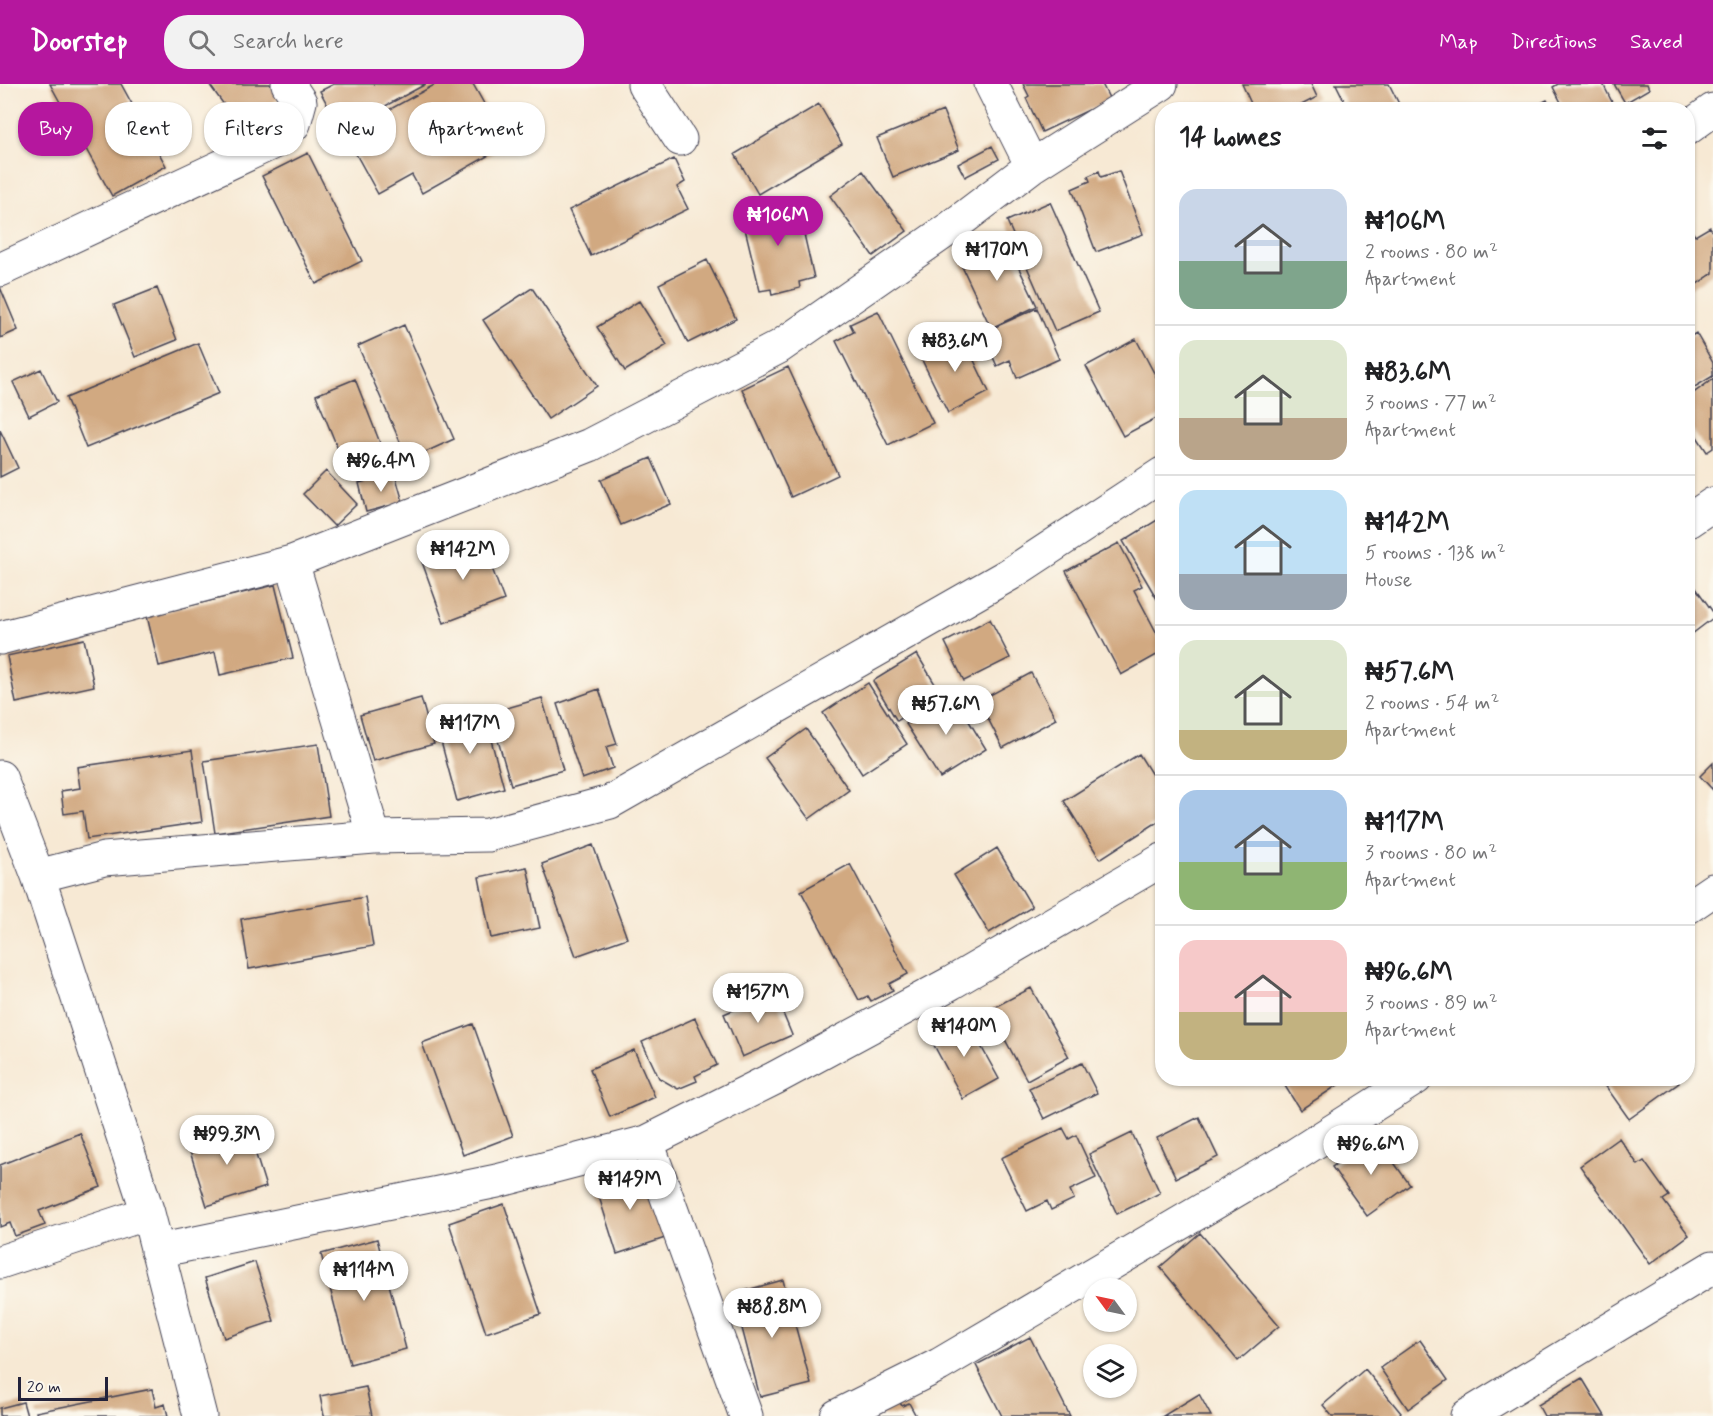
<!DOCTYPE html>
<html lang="en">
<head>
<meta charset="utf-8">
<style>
  :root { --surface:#fff; --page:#f2f2f2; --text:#202124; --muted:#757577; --line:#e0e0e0; --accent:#b5179e }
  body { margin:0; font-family:Mynerve,sans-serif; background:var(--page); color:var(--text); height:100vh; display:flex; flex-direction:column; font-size:22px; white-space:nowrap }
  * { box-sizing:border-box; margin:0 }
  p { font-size:20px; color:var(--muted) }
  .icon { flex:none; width:33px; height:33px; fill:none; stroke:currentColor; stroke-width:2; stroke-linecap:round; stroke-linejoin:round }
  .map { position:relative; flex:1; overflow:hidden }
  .sheet { position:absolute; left:1155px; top:18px; width:540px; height:984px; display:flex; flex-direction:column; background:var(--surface); border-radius:24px; box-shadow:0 2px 4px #0004 }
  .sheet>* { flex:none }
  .banner { position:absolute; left:18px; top:18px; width:570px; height:54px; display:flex; gap:12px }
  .needle { width:39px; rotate:303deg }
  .tools { position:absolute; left:1083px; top:1194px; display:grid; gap:12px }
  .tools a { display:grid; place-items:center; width:54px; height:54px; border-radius:50%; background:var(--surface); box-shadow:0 2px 4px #0004; font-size:30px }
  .scale { position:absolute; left:18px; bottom:15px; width:90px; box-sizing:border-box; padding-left:6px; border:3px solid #22223b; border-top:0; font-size:16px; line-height:21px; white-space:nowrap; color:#22223b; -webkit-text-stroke:4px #fbf7ec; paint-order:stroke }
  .price { position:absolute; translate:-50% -51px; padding:0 14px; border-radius:21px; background:#fff; color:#222; font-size:20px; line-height:39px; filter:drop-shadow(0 2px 3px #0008) }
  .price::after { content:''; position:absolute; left:50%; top:36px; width:18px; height:14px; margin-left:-9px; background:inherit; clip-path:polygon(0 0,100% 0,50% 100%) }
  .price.on { background:var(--accent); color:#fff }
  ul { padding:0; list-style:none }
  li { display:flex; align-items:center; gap:18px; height:150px; padding:0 24px }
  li+li { border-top:2px solid var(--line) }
  li span { display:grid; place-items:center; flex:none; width:168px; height:120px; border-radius:18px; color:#555 }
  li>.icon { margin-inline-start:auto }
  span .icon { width:72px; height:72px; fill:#fffc; stroke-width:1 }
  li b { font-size:26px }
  h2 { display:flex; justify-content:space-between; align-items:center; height:72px; padding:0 24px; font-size:26px }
  .pill { padding:0 21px; border-radius:24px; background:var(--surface); box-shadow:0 2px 4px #0004; font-size:21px; line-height:54px }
  .pill.on { background:var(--accent); color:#fff }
  header { display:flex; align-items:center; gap:36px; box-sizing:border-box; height:84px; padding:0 30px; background:var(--accent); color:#fff }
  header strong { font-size:28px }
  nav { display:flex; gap:33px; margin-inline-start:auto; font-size:21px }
  .search { width:420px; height:54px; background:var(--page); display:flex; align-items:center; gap:15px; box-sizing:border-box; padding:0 21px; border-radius:24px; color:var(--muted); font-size:22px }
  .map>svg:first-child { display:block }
  .building { fill:#d1a981 }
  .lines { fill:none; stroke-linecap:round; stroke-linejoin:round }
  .minor-casing { stroke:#424052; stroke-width:35 }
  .minor { stroke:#fff; stroke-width:33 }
</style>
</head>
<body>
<header>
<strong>Doorstep</strong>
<div class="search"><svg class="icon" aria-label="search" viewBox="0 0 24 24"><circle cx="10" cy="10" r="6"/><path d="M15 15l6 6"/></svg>Search here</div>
<nav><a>Map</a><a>Directions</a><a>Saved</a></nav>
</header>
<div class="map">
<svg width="1713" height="1332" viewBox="0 0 1713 1332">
  <rect width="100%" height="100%" fill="#fbf7ec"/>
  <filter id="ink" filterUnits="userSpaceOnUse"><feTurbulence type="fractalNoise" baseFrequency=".0167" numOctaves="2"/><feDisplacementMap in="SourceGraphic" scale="12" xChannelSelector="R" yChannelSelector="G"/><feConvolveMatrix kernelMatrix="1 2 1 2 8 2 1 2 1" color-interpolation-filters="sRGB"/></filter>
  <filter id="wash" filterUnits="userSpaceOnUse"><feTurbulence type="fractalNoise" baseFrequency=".008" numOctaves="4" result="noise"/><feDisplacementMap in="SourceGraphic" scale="24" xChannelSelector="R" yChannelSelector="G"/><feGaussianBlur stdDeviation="1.35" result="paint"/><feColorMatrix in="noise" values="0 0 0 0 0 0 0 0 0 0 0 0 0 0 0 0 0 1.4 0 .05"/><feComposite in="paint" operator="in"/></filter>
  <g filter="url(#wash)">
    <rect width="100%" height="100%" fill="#f7e9d4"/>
    <g id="blocks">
      <path class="building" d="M50 0H121L166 82 112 112Z
        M209 0H270L280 14 240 43Z
        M334 0H426L341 46 320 7Z
        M436 0H473L507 61 422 109 412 91 378 110 345 50Z
        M1023 0H1102L1110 16 1042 48 1026 14 1029 12Z
        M1242 0H1311L1317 13 1292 26H1254Z
        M1336 0H1389L1402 26H1349Z
        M1558 0H1603L1616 26H1565L1553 3Z
        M1614 0H1647L1649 5 1625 19Z
        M1547 16 1552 26H1527Z
        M819 20 842 60 758 110 735 70Z
        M943 27 959 66 893 93 877 54Z
        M992 62 999 75 965 93 958 80Z
        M308 69 362 177 316 200 262 92Z
        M674 75 685 98 677 103 688 125 591 172 569 126Z
        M863 87 907 147 873 172 830 112Z
        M1099 87 1101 93 1119 87 1143 150 1096 168 1072 105 1090 97 1088 92Z
        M796 115 814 194 799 198 800 204 772 211 771 205 760 207 741 128Z
        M1050 118 1099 228 1055 247 1007 137Z
        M1688 141 1695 152 1710 143 1713 148V189L1688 206Z
        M1004 153 1037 222 991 244 958 174Z
        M707 176 736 235 688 259 659 200Z
        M0 203 18 246 0 254Z
        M157 204 177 256 135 273 114 221Z
        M532 204 597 302 548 335 483 236Z
        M639 217 667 261 625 287 597 243Z
        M1037 224 1059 275 1017 294 1010 276 997 282 982 249Z
        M878 227 933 339 888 361 836 257 854 248 850 240Z
        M404 241 454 355 408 376 358 262Z
        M960 247 989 308 948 329 922 276 937 268 934 260Z
        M1696 249 1713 279V292L1688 307V254Z
        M1136 255 1162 304V331L1123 352 1086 282Z
        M198 259 219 309 86 364 66 314Z
        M788 283 838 391 791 413 742 305Z
        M41 285 57 318 29 332 13 298Z
        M355 295 384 369 346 385 316 311Z
        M1713 295V364L1707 368 1688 339V313Z
        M0 346 18 384 0 393Z
        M651 374 671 420 621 441 601 396Z
        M326 387 357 420 334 442 303 410Z
        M395 390 403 418 366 428 359 399Z
        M1162 433V511L1157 515 1123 457Z
        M481 455 504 516 444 539 422 478Z
        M1119 459 1142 502 1134 506 1162 559V568L1121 591 1066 487Z
        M1688 493 1713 528V534L1688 553Z
        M275 501 293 574 220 591 215 568 159 582 147 532Z
        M990 535 1010 574 964 597 945 558Z
        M84 555 94 602 16 619 7 572Z
        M917 570 941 610 897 637 873 597Z
        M1031 589 1056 635 1003 664 979 617Z
        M868 599 907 660 862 690 823 629Z
        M599 605 617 660 606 663 613 684 582 695 557 620Z
        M953 611 986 665 940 694 906 640Z
        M421 614 434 660 373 677 360 631Z
        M542 614 563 686 511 701 490 629Z
        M483 626 504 704 457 717 436 639Z
        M806 645 849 706 809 735 765 674Z
        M318 660 329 732 215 749 204 677Z
        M192 666 202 738 87 755 83 727 64 730 61 707 80 704 77 683Z
        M1139 670 1162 707V735L1100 775 1064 717Z
        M1713 679V706L1700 692Z
        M593 761 627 854 576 872 542 780Z
        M997 764 1032 823 989 849 954 791Z
        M850 780 908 890 889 900 893 906 871 917 868 912 859 916 801 807Z
        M527 783 540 844 491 854 479 793Z
        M365 813 373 862 249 885 241 835Z
        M1031 904 1069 973 1027 996 989 926Z
        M774 908 792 951 742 973 724 930Z
        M965 933 999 995 963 1015 929 952Z
        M695 934 717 981 695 992 697 997 678 1005 659 994 642 958Z
        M473 940 513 1052 463 1071 422 959Z
        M634 966 655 1013 610 1033 590 985Z
        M1082 979 1097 1009 1044 1035 1029 1004Z
        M1280 994H1338L1341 999 1300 1026Z
        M1600 994H1676L1679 999 1629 1035Z
        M1199 1033 1218 1073 1176 1094 1157 1054Z
        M247 1042 266 1103 207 1122 188 1061Z
        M1063 1044 1069 1055 1076 1051 1096 1094 1070 1106 1074 1115 1051 1126 1047 1117 1027 1127 1001 1074Z
        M80 1049 101 1103 39 1127 45 1141 15 1152 10 1139 0 1143V1081Z
        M1132 1049 1160 1109 1117 1130 1089 1070Z
        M1375 1052 1410 1101 1367 1132 1332 1083Z
        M1619 1054 1638 1081 1644 1077 1669 1112 1663 1116 1689 1151 1650 1180 1580 1082Z
        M644 1084 665 1154 617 1170 595 1100Z
        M504 1120 541 1230 486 1249 449 1139Z
        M1200 1149 1279 1242 1238 1277 1160 1183Z
        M377 1155 406 1265 350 1280 321 1170Z
        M255 1178 274 1237 224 1254 205 1194Z
        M783 1196 811 1300 760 1313 733 1210Z
        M1030 1253 1070 1332H1002L976 1281Z
        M1420 1256 1448 1296 1408 1325 1380 1284Z
        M1365 1285 1401 1329 1398 1332H1332L1323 1321Z
        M1582 1294 1605 1332H1544L1538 1321Z
        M366 1303 372 1332H324L320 1312Z
        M152 1305 156 1323 165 1320 168 1332H37L36 1328Z
        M1199 1310 1211 1332H1163Z
        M899 1317 902 1322 909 1319 916 1332H876L875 1330Z
        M23 1318 27 1332H0V1324Z"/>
    </g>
  </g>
  <g filter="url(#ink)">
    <use href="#blocks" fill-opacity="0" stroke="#424052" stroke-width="1.5"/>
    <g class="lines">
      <g class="minor-casing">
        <path id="minor" d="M644 0 680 55
          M991 0 1032 82
          M1688 44 1713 26
          M0 186 276 57 294 40 300 18 288 0
          M1688 437 1713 420
          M292 478 374 753
          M0 554 292 478 590 361 779 263 953 142 1032 82 1161 0
          M0 693 38 792 148 1129 200 1332
          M38 792 104 775 374 753 488 751 610 718 1010 490 1162 390
          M1688 823 1713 806
          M647 1058 746 1332
          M157 1167 497 1097 647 1058 775 994 951 899 1162 776
          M0 1178 148 1129
          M837 1332 939 1281 1284 1078 1416 994
          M1467 1332 1713 1183"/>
      </g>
      <use href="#minor" class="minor"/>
    </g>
  </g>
</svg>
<div class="tools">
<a><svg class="needle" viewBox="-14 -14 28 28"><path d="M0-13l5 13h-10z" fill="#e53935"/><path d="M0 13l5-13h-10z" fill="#757577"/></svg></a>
<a><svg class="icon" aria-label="layers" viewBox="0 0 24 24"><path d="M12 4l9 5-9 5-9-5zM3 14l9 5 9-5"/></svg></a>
</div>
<div class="scale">20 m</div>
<b class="price on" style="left:778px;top:163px">₦106M</b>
<b class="price" style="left:997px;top:198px">₦170M</b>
<b class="price" style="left:955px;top:289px">₦83.6M</b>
<b class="price" style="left:381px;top:409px">₦96.4M</b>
<b class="price" style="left:463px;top:497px">₦142M</b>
<b class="price" style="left:946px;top:652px">₦57.6M</b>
<b class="price" style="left:470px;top:671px">₦117M</b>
<b class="price" style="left:758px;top:940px">₦157M</b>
<b class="price" style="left:964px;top:974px">₦140M</b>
<b class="price" style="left:227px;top:1082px">₦99.3M</b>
<b class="price" style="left:1371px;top:1092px">₦96.6M</b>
<b class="price" style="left:630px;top:1127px">₦149M</b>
<b class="price" style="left:364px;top:1218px">₦114M</b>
<b class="price" style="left:772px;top:1255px">₦88.8M</b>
<div class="banner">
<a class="pill on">Buy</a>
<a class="pill">Rent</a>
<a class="pill">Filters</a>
<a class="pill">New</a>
<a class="pill">Apartment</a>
</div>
<section class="sheet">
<h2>14 homes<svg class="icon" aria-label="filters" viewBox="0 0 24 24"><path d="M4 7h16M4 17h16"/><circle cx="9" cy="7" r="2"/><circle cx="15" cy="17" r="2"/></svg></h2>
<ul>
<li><span style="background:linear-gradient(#c9d6e8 60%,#7fa58c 0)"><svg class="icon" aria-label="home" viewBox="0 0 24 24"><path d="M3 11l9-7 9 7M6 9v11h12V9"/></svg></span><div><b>₦106M</b><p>2 rooms · 80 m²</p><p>Apartment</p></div></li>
<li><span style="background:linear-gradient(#dfe7d0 65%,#b9a48a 0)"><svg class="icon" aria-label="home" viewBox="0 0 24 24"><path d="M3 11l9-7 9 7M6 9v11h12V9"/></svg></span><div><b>₦83.6M</b><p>3 rooms · 77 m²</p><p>Apartment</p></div></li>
<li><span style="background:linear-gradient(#bfe0f5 70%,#9aa5b1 0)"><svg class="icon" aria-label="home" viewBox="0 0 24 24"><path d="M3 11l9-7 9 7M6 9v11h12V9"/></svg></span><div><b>₦142M</b><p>5 rooms · 138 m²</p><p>House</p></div></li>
<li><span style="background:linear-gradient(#dfe7d0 75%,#c2b280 0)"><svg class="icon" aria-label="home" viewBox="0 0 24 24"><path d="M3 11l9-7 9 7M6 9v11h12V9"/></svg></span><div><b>₦57.6M</b><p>2 rooms · 54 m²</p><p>Apartment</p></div></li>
<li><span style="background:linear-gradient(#a9c7e8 60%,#8fb573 0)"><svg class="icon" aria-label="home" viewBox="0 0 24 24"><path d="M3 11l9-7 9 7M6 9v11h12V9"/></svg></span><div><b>₦117M</b><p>3 rooms · 80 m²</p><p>Apartment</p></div></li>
<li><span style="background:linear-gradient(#f6c9c9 60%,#c2b280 0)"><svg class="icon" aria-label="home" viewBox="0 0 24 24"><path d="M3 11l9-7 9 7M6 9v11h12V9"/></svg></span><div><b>₦96.6M</b><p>3 rooms · 89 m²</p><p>Apartment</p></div></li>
</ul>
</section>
</div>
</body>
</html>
